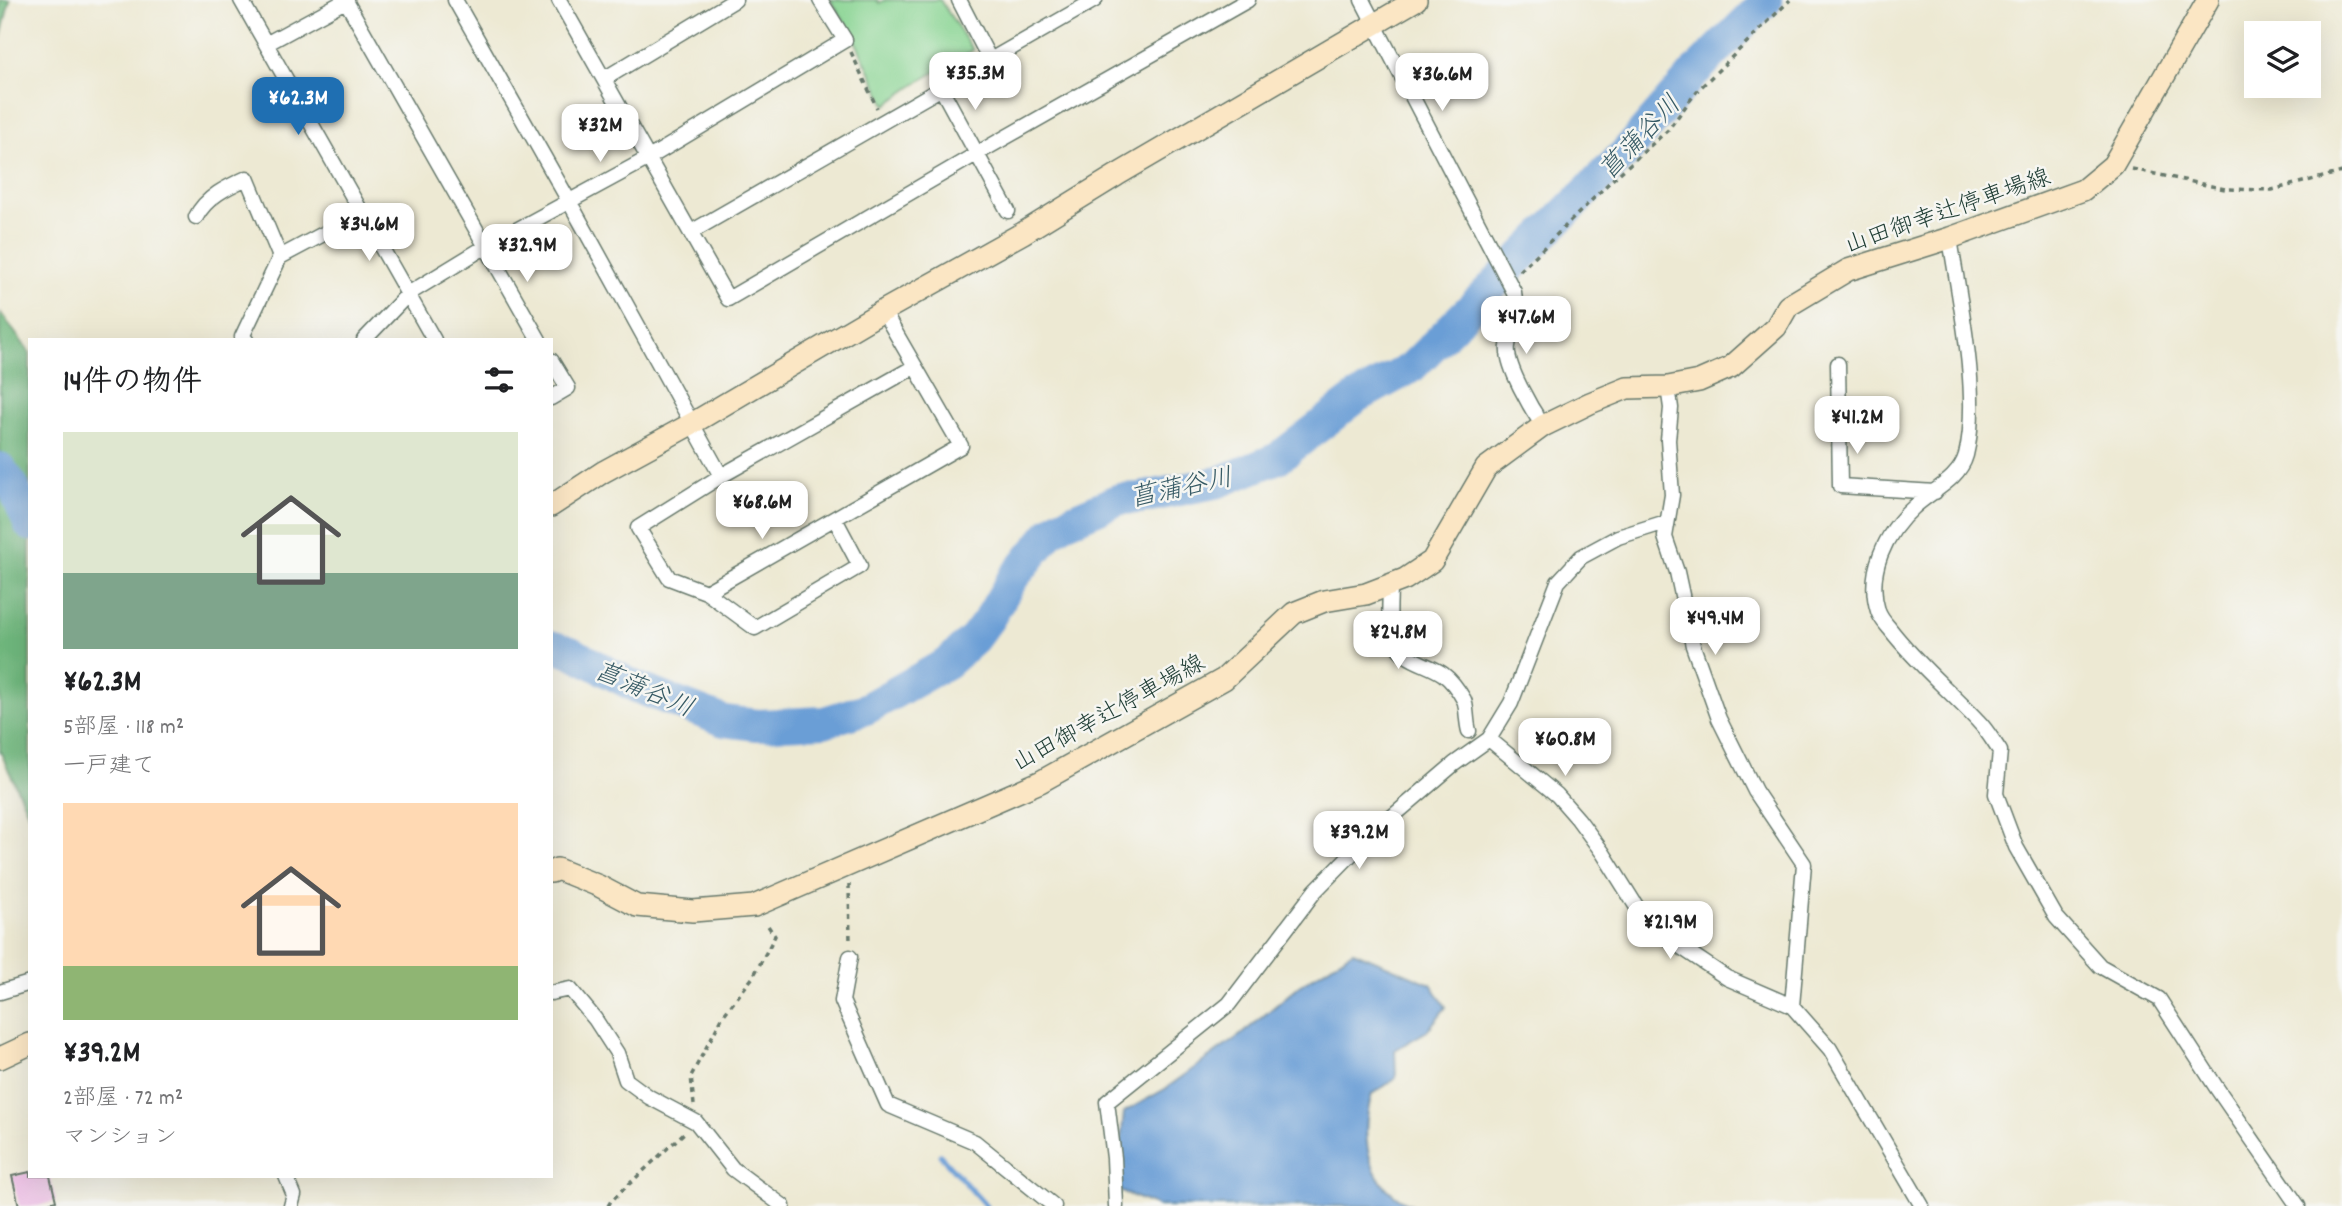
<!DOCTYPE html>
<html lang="ja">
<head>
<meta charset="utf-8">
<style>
  :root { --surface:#fff; --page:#f2f2f2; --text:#202124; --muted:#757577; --accent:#1f6fb2 }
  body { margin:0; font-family:Dekko,"Klee One",sans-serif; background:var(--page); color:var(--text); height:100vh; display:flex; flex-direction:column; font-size:26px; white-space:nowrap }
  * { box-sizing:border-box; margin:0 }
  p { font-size:23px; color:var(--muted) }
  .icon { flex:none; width:38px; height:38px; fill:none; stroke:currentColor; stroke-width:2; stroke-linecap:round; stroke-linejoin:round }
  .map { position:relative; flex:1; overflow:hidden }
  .side { position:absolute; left:28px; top:338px; width:525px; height:840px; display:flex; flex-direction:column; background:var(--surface); border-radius:0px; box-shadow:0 7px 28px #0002 }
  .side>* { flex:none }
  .fabs { position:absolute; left:2244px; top:21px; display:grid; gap:14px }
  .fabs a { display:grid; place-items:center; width:77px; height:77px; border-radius:0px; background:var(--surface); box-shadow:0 7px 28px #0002; font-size:35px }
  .price { position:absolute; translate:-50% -60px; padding:0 16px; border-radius:14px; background:#fff; color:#222; font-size:23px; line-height:46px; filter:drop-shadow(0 2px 4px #0008) }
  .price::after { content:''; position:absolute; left:50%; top:42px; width:21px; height:16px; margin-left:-10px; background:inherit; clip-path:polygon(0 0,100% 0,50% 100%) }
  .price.on { background:var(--accent); color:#fff }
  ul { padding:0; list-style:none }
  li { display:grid; align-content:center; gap:14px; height:371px; padding:0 35px }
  li span { display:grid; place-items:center; height:217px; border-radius:0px; color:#555 }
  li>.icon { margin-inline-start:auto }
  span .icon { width:126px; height:126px; fill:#fffc; stroke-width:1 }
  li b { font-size:30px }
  h2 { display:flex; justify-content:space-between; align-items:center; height:84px; padding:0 35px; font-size:30px }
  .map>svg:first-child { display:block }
  .green { fill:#88d492; stroke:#548863; stroke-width:2 }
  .forest { fill:#6eb67c; stroke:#467a58; stroke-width:2 }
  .water { fill:#6b9ed6; stroke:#456e85; stroke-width:2 }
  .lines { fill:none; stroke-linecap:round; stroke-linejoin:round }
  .stream { stroke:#6b9ed6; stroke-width:5 }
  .river { stroke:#6b9ed6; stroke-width:32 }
  .building { fill:#e9abe0 }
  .street-casing { stroke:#67796c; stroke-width:17 }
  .secondary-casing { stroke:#67796c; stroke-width:24 }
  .path { stroke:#67796c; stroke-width:3.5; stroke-dasharray:5 5; stroke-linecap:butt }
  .street { stroke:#fff; stroke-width:14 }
  .secondary { stroke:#fbe6c4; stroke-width:21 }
  .labels { text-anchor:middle; stroke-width:5; stroke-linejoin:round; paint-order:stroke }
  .street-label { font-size:24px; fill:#1f3d34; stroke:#f6f6f2 }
  .water-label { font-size:26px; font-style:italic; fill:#365a65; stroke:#f6f6f2 }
</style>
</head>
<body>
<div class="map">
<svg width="2342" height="1206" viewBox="0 0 2342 1206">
  <rect width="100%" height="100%" fill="#f6f6f2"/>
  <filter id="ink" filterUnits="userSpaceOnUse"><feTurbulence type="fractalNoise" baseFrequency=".0143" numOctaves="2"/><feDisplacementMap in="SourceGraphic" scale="14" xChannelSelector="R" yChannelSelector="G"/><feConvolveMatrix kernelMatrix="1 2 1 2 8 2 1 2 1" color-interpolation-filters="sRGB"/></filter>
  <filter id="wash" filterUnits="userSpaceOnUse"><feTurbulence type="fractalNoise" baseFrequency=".00686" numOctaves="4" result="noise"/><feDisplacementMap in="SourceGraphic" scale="28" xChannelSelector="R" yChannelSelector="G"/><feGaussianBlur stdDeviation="1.57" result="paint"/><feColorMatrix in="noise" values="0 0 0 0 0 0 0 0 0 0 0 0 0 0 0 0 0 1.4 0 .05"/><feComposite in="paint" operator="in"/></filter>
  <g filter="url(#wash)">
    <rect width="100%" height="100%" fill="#ede9d3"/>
    <path class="green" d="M830 0H877L879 3 885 0H940L973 50 920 81 886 105 850 30Z"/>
    <path class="forest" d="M0 0H10L0 41Z
      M0 312 30 353V817L0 751Z"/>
    <path class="water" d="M1353 951 1431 984 1446 1007 1427 1031 1395 1050 1396 1078 1372 1094C1359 1138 1367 1189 1415 1206H1158L1116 1190 1124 1112 1165 1089 1242 1034 1299 986Z"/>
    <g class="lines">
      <path class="stream" d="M940 1155 986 1206"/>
      <path class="river" d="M0 468 12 484 30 525
        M551 646 571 652 636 687 724 721 758 725 824 722 866 709 947 663 974 639 989 619 1013 578 1051 532 1062 524 1120 499 1140 498 1219 482 1278 458 1356 398 1411 368 1625 153 1695 72 1767 0"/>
    </g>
    <g id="blocks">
      <path class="building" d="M30 1172V1176H50L56 1201 38 1206H19L12 1176Z"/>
    </g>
  </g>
  <g filter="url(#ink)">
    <use href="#blocks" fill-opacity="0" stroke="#67796c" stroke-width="2"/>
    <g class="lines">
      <g class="street-casing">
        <path id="street" d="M241 0 434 340
          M455 0 569 201 721 476
          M559 0 728 299 978 153 1248 0
          M959 0 990 60
          M1362 0 1514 292C1518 319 1511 323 1508 346 1505 365 1532 410 1543 426
          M346 1 539 340
          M266 44 347 0
          M604 79 735 0
          M941 88 1008 211
          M196 217C206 197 227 187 247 178L280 257
          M691 232 1095 0
          M1950 238C1959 299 1981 395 1966 455 1959 480 1931 491 1914 507 1885 533 1866 573 1878 611 1880 618 1886 624 1890 629 1916 663 1949 690 1978 721 1987 730 1993 741 2000 751L1996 794 2016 847 2056 917 2100 966 2159 999 2216 1087 2298 1206
          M246 340 242 337 280 257 361 214
          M364 340 408 294 485 247 647 159 845 40 820 0
          M551 360 568 388 551 398
          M1838 364 1840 486 1935 492
          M1668 387 1671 408 1668 440 1672 495 1665 537 1677 572 1693 646 1719 719 1755 791 1804 864 1792 1006
          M835 519 860 566 755 628 706 592 669 578 638 528 721 476 914 367
          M1390 585C1390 603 1387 623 1394 640 1403 661 1425 662 1443 674 1451 680 1459 691 1464 700 1467 706 1466 721 1469 731
          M706 592 961 446 883 311
          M1489 739 1557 795 1578 819 1603 853 1648 925 1727 978 1792 1006 1830 1049 1922 1206
          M850 957 842 1001 888 1105 975 1142 1054 1206
          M0 992 30 983
          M551 993 570 989 595 1019 617 1053 626 1080 649 1097 696 1122 733 1169 783 1206
          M286 1176 294 1195 291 1206
          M1116 1206 1114 1158 1107 1102 1229 1004 1315 891 1365 840 1454 764 1489 739 1511 703 1558 582 1581 557 1618 537 1666 522"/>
      </g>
      <g class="secondary-casing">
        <path id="secondary" d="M551 506 603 472 693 423 883 311 1023 233 1117 175 1416 0
          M551 872 557 869 599 886 637 906 693 911 754 906 1040 782 1224 679 1294 613 1324 601 1366 594 1405 579 1432 561 1486 468 1543 426 1590 403 1627 388 1668 387 1699 381 1731 367 1776 327 1788 306 1848 270 1950 238 2083 190 2113 165 2208 0
          M0 1058 30 1044"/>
      </g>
      <path class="path" d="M851 52 877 108
        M2132 169 2225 189 2272 190 2342 172
        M1520 271 1612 180 1668 130 1697 91 1790 0
        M849 884 850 943
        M694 1105 691 1076 723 1016 753 977 775 936 766 923
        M608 1206 611 1201 685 1132"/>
      <use href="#street" class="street"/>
      <use href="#secondary" class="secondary"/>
    </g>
  </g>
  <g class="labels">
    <g class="street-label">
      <text transform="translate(1947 210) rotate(-19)" y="8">山田御幸辻停車場線</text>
      <text transform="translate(1108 712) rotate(-29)" y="8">山田御幸辻停車場線</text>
    </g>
    <g class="water-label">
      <text transform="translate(1639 136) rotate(-46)" y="9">菖蒲谷川</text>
      <text transform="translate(1181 486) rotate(-12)" y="9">菖蒲谷川</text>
      <text transform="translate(645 688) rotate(23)" y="9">菖蒲谷川</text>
    </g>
  </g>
</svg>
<div class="fabs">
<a><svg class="icon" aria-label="layers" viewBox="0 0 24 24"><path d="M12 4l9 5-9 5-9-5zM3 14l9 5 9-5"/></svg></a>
</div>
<b class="price" style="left:975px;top:112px">¥35.3M</b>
<b class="price" style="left:1442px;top:113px">¥36.6M</b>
<b class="price on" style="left:298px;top:137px">¥62.3M</b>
<b class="price" style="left:600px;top:164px">¥32M</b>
<b class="price" style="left:369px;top:263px">¥34.6M</b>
<b class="price" style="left:527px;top:284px">¥32.9M</b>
<b class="price" style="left:1526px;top:356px">¥47.6M</b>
<b class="price" style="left:1857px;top:456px">¥41.2M</b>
<b class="price" style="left:762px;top:541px">¥68.6M</b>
<b class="price" style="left:1715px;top:657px">¥49.4M</b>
<b class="price" style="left:1398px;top:671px">¥24.8M</b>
<b class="price" style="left:1565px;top:778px">¥60.8M</b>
<b class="price" style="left:1359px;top:871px">¥39.2M</b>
<b class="price" style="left:1670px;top:961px">¥21.9M</b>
<section class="side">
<h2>14件の物件<svg class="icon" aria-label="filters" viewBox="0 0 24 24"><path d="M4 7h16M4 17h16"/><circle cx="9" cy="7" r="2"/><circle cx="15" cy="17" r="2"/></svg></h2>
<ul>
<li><span style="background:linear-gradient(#dfe7d0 65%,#7fa58c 0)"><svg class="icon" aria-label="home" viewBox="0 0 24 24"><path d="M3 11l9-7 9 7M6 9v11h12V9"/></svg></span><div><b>¥62.3M</b><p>5部屋 · 118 m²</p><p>一戸建て</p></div></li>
<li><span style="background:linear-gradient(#ffd9b3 75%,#8fb573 0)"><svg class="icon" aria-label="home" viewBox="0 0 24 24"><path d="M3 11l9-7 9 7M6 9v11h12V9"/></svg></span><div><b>¥39.2M</b><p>2部屋 · 72 m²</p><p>マンション</p></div></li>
</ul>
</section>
</div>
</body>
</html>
